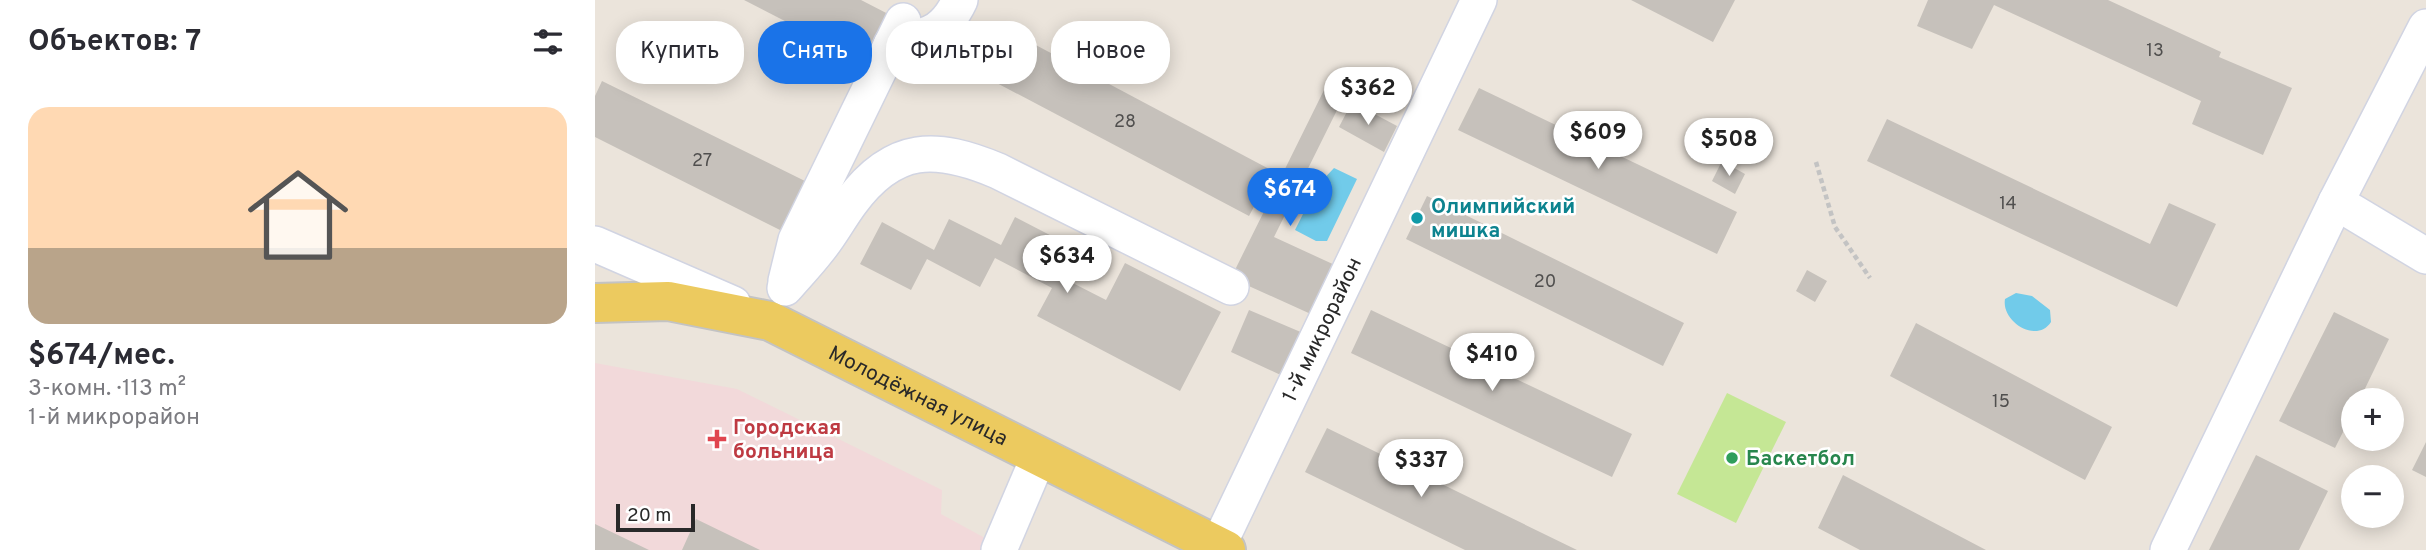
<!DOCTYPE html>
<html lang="ru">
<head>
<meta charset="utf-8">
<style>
  :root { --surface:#fff; --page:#f7f7f7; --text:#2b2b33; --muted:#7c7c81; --line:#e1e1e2; --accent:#1a73e8 }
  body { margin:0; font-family:Overpass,sans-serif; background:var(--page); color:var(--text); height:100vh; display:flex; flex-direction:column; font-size:26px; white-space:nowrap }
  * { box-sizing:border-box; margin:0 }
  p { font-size:23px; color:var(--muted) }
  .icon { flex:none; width:38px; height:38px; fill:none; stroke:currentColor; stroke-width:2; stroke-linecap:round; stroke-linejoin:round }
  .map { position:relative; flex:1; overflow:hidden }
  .side { display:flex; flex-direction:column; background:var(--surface); width:595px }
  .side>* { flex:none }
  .guide { position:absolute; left:21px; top:21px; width:665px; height:63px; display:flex; gap:14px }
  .buttons { position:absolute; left:1746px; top:388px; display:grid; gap:14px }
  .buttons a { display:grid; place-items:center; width:63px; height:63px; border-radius:50%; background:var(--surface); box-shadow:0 4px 18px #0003; font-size:35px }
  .scale { position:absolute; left:21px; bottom:18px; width:79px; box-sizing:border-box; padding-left:7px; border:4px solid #292929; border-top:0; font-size:19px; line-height:24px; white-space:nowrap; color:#292929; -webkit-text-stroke:5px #fff; paint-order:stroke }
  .price { position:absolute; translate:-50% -60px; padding:0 16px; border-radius:24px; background:#fff; color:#222; font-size:23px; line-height:46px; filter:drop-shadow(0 2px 4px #0008) }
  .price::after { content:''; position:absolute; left:50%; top:42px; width:21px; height:16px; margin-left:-10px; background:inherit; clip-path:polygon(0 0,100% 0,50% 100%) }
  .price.on { background:var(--accent); color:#fff }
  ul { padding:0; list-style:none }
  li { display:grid; align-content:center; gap:14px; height:371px; padding:0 28px }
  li+li { border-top:2px solid var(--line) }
  li span { display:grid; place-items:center; height:217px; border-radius:21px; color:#555 }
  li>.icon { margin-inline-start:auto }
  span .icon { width:126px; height:126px; fill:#fffc; stroke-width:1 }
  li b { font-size:30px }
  h2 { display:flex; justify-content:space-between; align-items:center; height:84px; padding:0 28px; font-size:30px }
  .tag { padding:0 24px; border-radius:28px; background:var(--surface); box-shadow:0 4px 18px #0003; font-size:24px; line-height:63px }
  .tag.on { background:var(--accent); color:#fff }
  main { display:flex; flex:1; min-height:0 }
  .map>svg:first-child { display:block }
  .medical { fill:#f2d9da }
  .pitch { fill:#c5e795 }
  .water { fill:#71cbea }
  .building { fill:#c6c1bb }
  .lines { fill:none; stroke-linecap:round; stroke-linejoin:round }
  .minor-casing { stroke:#d1d4e2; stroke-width:38 }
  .major-casing { stroke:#c3c3c3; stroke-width:42 }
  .path { stroke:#c3c3c3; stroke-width:4.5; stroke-dasharray:5 3.5; stroke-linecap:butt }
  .minor { stroke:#fff; stroke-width:35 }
  .major { stroke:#ecca5f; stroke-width:38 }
  .culture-dot { fill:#0f9aa8; stroke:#fff; stroke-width:2.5 }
  .health-dot { fill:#e0444e; stroke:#fff; stroke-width:2.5 }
  .leisure-dot { fill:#2e9e5b; stroke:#fff; stroke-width:2.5 }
  .labels { text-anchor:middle; stroke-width:5; stroke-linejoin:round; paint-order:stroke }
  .number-label { font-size:18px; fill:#504f4e }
  .culture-label { font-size:21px; font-weight:bold; fill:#0d838f; stroke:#fff; text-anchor:start }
  .street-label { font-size:21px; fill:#292929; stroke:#fff }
  .health-label { font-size:21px; font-weight:bold; fill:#be3a42; stroke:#fff; text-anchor:start }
  .leisure-label { font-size:21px; font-weight:bold; fill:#27864d; stroke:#fff; text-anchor:start }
</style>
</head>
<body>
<main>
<section class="side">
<h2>Объектов: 7<svg class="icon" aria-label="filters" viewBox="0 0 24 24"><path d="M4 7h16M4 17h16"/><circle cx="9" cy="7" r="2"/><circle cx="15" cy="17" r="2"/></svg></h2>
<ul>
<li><span style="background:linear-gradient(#ffd9b3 65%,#b9a48a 0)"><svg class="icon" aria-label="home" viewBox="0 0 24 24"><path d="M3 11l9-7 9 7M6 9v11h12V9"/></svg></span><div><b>$674/мес.</b><p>3-комн. · 113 m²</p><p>1-й микрорайон</p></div></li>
</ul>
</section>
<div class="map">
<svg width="1831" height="550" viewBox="0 0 1831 550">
  <rect width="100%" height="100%" fill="#ebe4db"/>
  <path class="medical" d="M0 363 142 389 347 490 346 514 412 550H0Z"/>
  <path class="pitch" d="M1132 393 1191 422 1141 523 1082 494Z"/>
  <path class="water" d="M739 168 762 179 732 241H721L700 230 722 186Z
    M1421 293 1437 296 1455 310 1456 322C1442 344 1406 322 1410 299Z"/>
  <path class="building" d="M149 0H266L299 17 277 66Z
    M1036 0H1140L1118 42Z
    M1333 0H1513L1626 52 1624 57 1697 88 1668 155 1597 124 1606 101 1399 5 1377 49 1322 26Z
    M405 26 678 171 654 216 381 72Z
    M7 81 214 183 193 234 0 137V96Z
    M731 86 749 96 679 237 742 266 718 315 636 278Z
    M884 88 1142 212 1122 254 863 130Z
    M757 102 802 126 789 152 744 127Z
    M1292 119 1555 244 1574 203 1621 224 1582 307 1272 161Z
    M1127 161 1150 174 1140 194 1117 181Z
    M832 196 1089 323 1068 366 811 239Z
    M420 217 476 246 462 275 511 300 530 263 626 312 585 391 442 316 457 288 400 258 385 287 332 259 316 290 265 264 287 222 339 250 354 219 406 245Z
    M1212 270 1232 281 1220 302 1201 291Z
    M654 310 708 333 690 377 636 352Z
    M776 310 1037 434 1017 477 756 353Z
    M1739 312 1794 339 1764 401H1759V410L1740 448 1684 421Z
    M1321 323 1517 427 1490 480 1295 376Z
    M732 428 982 550H870L710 472Z
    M1831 442V477L1817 470Z
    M1661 455 1733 491 1704 550H1614Z
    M1248 475 1391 550H1265L1223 528Z
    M101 519 165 550H87Z
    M0 524 54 550H0Z"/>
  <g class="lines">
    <g class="minor-casing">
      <g id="minor">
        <path d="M296 45C331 35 348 36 365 0"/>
        <path d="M1741 202 1831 256"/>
        <path d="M0 244 138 304"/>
        <path d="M191 281 201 240 308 21"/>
        <path d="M190 288C201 275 212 264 222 251 235 236 244 218 256 202 299 144 341 145 403 171L636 287"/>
        <path id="s1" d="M623 546 884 0"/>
        <path d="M404 550 444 456"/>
        <path d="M1573 550 1741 202 1831 27"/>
      </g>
    </g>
    <g class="major-casing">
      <g id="major">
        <path id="s2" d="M0 303 73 301 175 321 631 550"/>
      </g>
    </g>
    <path class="path" d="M1221 162 1240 227 1275 278"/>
    <use href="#minor" class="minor"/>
    <use href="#major" class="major"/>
  </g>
  <circle class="culture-dot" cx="822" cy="218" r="7"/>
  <path class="health-dot" d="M118.5 428.5h7v7h7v7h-7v7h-7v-7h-7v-7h7z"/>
  <circle class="leisure-dot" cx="1137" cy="458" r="7"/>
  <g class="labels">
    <g class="number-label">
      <text x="1560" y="56">13</text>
      <text x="530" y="127">28</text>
      <text x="107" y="166">27</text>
      <text x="1413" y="209">14</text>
      <text x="950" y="287">20</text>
      <text x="1406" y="407">15</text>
    </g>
    <g class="culture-label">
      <text x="836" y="213">Олимпийский<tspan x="836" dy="24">мишка</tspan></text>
    </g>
    <g class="street-label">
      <text dy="7" stroke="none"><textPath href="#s1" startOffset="240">1-й микрорайон</textPath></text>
      <text dy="7" stroke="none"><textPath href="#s2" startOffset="343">Молодёжная улица</textPath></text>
    </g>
    <g class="health-label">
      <text x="138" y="434">Городская<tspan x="138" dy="24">больница</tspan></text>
    </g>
    <g class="leisure-label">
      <text x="1151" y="465">Баскетбол</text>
    </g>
  </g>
</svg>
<div class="buttons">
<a>+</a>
<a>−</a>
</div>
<div class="scale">20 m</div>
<b class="price" style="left:773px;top:127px">$362</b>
<b class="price" style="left:1003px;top:171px">$609</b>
<b class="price" style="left:1134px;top:178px">$508</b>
<b class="price on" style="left:695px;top:228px">$674</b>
<b class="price" style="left:472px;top:295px">$634</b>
<b class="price" style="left:897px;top:393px">$410</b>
<b class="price" style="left:826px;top:499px">$337</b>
<div class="guide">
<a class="tag">Купить</a>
<a class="tag on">Снять</a>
<a class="tag">Фильтры</a>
<a class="tag">Новое</a>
</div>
</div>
</main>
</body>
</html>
